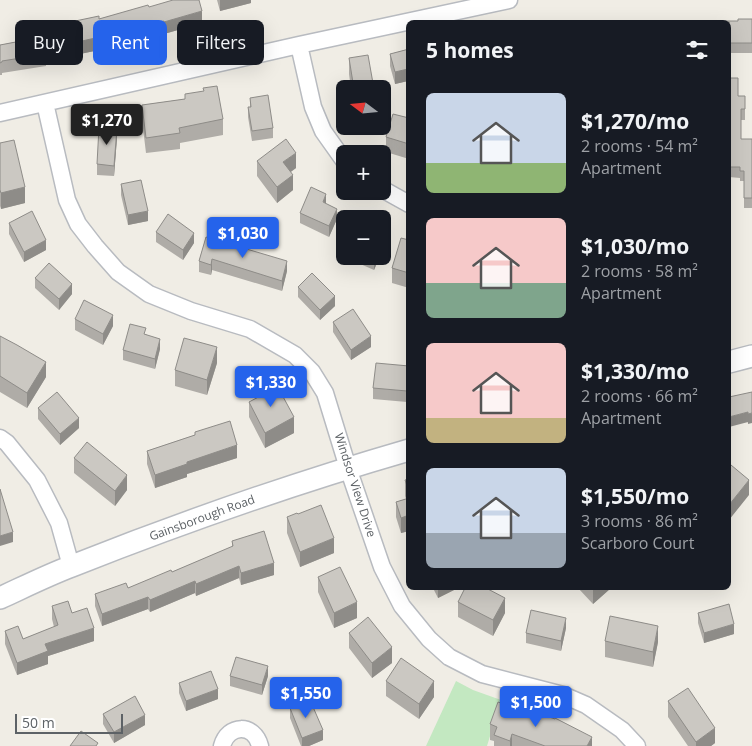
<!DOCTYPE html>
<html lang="en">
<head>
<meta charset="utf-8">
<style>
  :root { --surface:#171b24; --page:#20242c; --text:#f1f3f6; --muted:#9ea1a6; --accent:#2563eb }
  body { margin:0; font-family:"Open Sans",sans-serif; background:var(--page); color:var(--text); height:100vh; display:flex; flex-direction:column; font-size:19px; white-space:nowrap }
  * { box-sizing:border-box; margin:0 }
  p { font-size:16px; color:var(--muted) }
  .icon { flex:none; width:28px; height:28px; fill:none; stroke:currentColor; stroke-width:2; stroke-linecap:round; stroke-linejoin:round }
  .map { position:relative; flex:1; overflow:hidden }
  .drawer { position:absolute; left:406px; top:20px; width:325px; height:570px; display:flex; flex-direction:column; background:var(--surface); border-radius:8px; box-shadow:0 5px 20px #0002 }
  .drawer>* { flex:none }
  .top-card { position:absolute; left:15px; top:20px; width:316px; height:45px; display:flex; gap:10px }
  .needle { width:32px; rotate:286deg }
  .controls { position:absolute; left:336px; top:80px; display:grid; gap:10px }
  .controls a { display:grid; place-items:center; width:55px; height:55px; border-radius:8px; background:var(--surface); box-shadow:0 5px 20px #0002; font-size:25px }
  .scale { position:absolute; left:15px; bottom:12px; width:108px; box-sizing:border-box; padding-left:5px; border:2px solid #5d6266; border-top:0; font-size:14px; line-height:18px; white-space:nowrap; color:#5d6266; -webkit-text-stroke:4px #fff; paint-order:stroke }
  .price { position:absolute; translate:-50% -42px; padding:0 11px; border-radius:5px; background:var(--accent); color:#fff; font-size:16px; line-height:32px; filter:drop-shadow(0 1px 2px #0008) }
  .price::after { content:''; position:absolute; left:50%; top:30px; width:15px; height:11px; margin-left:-8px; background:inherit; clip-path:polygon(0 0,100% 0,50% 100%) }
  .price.selected { background:#222; color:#fff }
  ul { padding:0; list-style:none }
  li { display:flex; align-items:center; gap:15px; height:125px; padding:0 20px }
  li span { display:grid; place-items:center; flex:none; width:140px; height:100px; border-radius:8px; color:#555 }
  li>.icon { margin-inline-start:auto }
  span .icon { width:60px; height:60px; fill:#fffc; stroke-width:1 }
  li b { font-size:21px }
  h2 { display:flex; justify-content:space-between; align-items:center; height:60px; padding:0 20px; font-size:21px }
  .pill { padding:0 18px; border-radius:8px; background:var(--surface); box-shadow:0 5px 20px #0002; font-size:18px; line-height:45px }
  .pill.selected { background:var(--accent); color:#fff }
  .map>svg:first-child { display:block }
  .green { fill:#c3e8c1 }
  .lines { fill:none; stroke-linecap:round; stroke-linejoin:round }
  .minor-casing { stroke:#b8bbc0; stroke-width:19 }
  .tertiary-casing { stroke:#b8bbc0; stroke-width:24 }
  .minor { stroke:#fff; stroke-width:16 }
  .tertiary { stroke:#fff; stroke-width:21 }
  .wall { fill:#afaca7 }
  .shaded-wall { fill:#8e8c88 }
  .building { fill:#cbc8c2; stroke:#8e8c88 }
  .labels { text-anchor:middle; stroke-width:4; stroke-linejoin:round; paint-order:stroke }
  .street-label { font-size:12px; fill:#5d6266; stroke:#fff }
</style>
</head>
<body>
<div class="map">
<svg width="752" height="746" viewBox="0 0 752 746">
  <rect width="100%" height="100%" fill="#f0ede5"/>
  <path class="green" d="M456 681 473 690 501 700 487 746H426Z"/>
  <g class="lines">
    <g class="minor-casing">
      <path id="minor" d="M299 45 313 107 323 131 345 162
        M45 103 67 200 78 224 95 246 118 272 149 294 191 311 250 329 295 355 312 372 325 393 348 468 382 567 402 606 429 639 449 657 482 674 563 695 586 705 622 730 637 746
        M0 113 299 45 509 0
        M382 189 409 204
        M0 438 7 443 37 480 59 523 71 566
        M222 746C228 724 254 723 260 746"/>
    </g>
    <g class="tertiary-casing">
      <path id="tertiary" d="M729 362 752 356
        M0 598C24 587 48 575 72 566 183 522 295 483 409 450"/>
    </g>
    <use href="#minor" class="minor"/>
    <use href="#tertiary" class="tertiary"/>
  </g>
  <path class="wall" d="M217 0H251V3L220 11Z
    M149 7 202 23 164 34V33L109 49V48L46 61V66L2 73V75H0V45L20 41V30L42 28 99 19Z
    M752 19V53H729V22Z
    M409 49V83L408 81 395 84 390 66V54Z
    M349 58 374 89H351L349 74Z
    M729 78 738 96H745V120H741V139H752V208H744V181H740V178L729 177Z
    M185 94 223 119V135L180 143V149L146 153 142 120V105L185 99Z
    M250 98 273 128V138L252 141 248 117V107H250Z
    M409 118V159L386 152V137Z
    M117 138 114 176 97 175V164Z
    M0 143 25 203 1 209 0 206Z
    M257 161 296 168 291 172 293 190 277 203 257 176Z
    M121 184 148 221 128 225 121 195Z
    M300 213 337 219 329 237 300 223Z
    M9 223 46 250 24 262 9 234Z
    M156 232 194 243 183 260 156 242Z
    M206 237 287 271 282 291 212 270 211 275 199 272V261Z
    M409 240V288L392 283V268Z
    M349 256H380L374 270 349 259Z
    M35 278 72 294 59 310 35 288Z
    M298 287 335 306 320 320 298 297Z
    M75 319 113 326 103 345 75 330Z
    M333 322 371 347 351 360 333 332Z
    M146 334 160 349 155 369 123 360V350Z
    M0 336 46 377 27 408 0 392Z
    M217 363 207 395 175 386V370Z
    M409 366V381L407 402 373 399V388Z
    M262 386 294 433 265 448 249 417V402L262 395Z
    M38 408 79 428 60 445 38 419Z
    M195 432 237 458 187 474V477L155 488 147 464V451L195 435Z
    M74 458 127 490 115 506 74 473Z
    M409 479V531L401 533 396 517V502L406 499 405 496V480Z
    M287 517 334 553 300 567 287 533Z
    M232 541 274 575 241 585 239 578 196 596 195 593 150 612 148 609 102 626 95 606V594L128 588 172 572 232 547Z
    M318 577 357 618 334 628 318 592Z
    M433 588H458L438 598Z
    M578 588H611L593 604Z
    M458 602 505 613 493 636 458 617Z
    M52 606 72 613 94 641 48 656V664L17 675 5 644V631L23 639 54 627 52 619Z
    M698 613 734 634 704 643 698 623Z
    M566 628 561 651 526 643V633Z
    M349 633 392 663 372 678 349 648Z
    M605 641 658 642 653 667 605 657Z
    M230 676H268L262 695 230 686Z
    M386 681 434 697 419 719 386 696Z
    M179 683 218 699 186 711 179 693Z
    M668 701 715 743 711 746H688L668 717Z
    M290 708 323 740 309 746H301L290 718Z
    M103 714 145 725 114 743 103 724Z
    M490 724 592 746H494V741L490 740Z"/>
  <path class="shaded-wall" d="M220 0H251V3L220 11Z
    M202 11V23L164 34V22Z
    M164 21V33L109 49V37Z
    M109 35V48L46 61V49Z
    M408 69V81L395 84V72Z
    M117 128V138L114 176V166Z
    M296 153V168L283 177V162Z
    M293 175V190L277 203V187Z
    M25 187V203L1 209V193Z
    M326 194V204L323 202Z
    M337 209V219L329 237V226Z
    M148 211V221L128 225V215Z
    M387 231V242L382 251V241Z
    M194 233V243L183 260V250Z
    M46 240V250L24 262V252Z
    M376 256H380L374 270V260Z
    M212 259V270L211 275V265Z
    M287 261V271L282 291V281Z
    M72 284V294L59 310V299Z
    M335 296V306L320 320V310Z
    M113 315V326L103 345V334Z
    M371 336V347L351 360V350Z
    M160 339V349L155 369V359Z
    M217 347V363L207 395V380Z
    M46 362V377L27 408V393Z
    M409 371V381L407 402V391Z
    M748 412V422L729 427V417Z
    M752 413V423L748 424V414Z
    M294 417V433L265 448V433Z
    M79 418V428L60 445V434Z
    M237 445V458L187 474V477L155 488V475L187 462Z
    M127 475V490L115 506V491Z
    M749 480V495L729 520V505Z
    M409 515V531L401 533V518Z
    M13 532V542L0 546V536Z
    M334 538V553L300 567V552Z
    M274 563V575L241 585V573Z
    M239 566V578L196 596V584Z
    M195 581V593L150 612V600Z
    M438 588H458L438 598Z
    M594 588H611L593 604V589Z
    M148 597V609L102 626V614Z
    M505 598V613L493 636V620Z
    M357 602V618L334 628V613Z
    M566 618V628L561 651V641Z
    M734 624V634L704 643V633Z
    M658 626V642L653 667V652Z
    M94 628V641L48 656V664L17 675V663L45 644Z
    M392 647V663L372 678V663Z
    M268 666V676L262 695V685Z
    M434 681V697L419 719V704Z
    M218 689V699L186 711V701Z
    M145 715V725L114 743V732Z
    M715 728V743L711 746H696V742Z
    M323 730V740L309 746H302V738Z
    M512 734V746H510V741Z
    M592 737V746H587Z"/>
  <path class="building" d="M173 0H199L202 11 164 22V21L109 37V35L46 49V54L2 61V62L0 63V45L21 41 20 30 42 26V28L99 16V19L148 5 149 7Z
    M738 19H752V43H729V22H709V21H738Z
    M409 49V72L408 69 395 72 390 54Z
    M368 55 374 89H354L349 58Z
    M729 78H738V96H745V109H741V139H752V198H744V171H740V167H729Z
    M217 86 223 119 179 128 180 133 146 138 142 105 185 99V94L204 91 203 88Z
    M268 95 273 128 252 131 248 107H251L250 98Z
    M393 114 409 118V144L386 137Z
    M99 127 117 128 114 166 97 164Z
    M286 139 296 153 283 162 293 175 277 187 257 161Z
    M14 140 25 187 1 193 0 190V143Z
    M141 180 148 211 128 215 121 184Z
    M311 187 326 194 323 202 337 209 329 226 300 213Z
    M32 211 46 240 24 252 9 223Z
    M168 214 194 233 183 250 156 232Z
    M382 229 387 231 382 241Z
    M206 237 287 261 282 281 212 259 211 265 199 261Z
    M401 238 409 240V273L392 268Z
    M366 256H376L374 260Z
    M49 263 72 284 59 299 35 278Z
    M312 273 335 296 320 310 298 287Z
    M84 300 113 315 103 334 75 319Z
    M353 309 371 336 351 350 333 322Z
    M130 324 146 328 144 334 160 339 155 359 123 350Z
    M0 336 17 345 46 362 27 393 0 376Z
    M184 338 217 347 207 380 175 370Z
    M376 363 409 366 407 391 373 388Z
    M274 380 294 417 265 433 249 402 266 393 262 386Z
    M57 392 79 418 60 434 38 408Z
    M752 392V413L748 414V412L729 417V397Z
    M230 421 237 445 187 462V464L155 475 147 451 195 435V432Z
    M87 442 127 475 115 491 74 458Z
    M731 465 749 480 729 505V468Z
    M409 479V491L405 480Z
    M0 489 13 532 0 536Z
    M409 498V515L401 518 396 502Z
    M321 505 334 538 300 552 287 517 297 513 298 514Z
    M264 531 274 563 241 573 239 566 196 584 195 581 150 600 148 597 102 614 95 594 126 583 128 588 171 570 172 572 233 546 232 541Z
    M340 567 357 602 334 613 318 577Z
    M465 588H486L505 598 493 620 458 602Z
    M68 601 72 613 87 608 94 628 45 644 48 651 17 663 5 631 18 626 23 639 58 625 52 606Z
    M729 604 734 624 704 633 698 613Z
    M531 610 566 618 561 641 526 633Z
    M610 616 658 626 653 652 605 641Z
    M368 617 392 647 372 663 349 633Z
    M236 657 268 666 262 685 230 676Z
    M401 658 434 681 419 704 386 681Z
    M211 671 218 689 186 701 179 683Z
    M688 688 715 728 696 742 668 701Z
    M135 696 145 715 114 732 103 714Z
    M310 700 323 730 302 738 290 708Z
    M498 702 523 711 524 708 555 719V718L592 737 587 746H545L512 734 510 741 494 735 497 727 490 724Z
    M81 731 98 743 96 746H70Z"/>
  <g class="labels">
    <g class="street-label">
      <text transform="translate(355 485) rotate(72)" y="4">Windsor View Drive</text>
      <text transform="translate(202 518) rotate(-20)" y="4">Gainsborough Road</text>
    </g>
  </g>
</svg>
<div class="controls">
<a><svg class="needle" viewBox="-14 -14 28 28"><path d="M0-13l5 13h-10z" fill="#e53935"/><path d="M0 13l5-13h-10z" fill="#9ea1a6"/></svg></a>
<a>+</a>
<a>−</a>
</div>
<div class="scale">50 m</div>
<b class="price selected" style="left:107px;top:146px">$1,270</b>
<b class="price" style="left:243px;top:259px">$1,030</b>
<b class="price" style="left:271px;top:408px">$1,330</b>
<b class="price" style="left:306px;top:719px">$1,550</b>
<b class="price" style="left:536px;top:728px">$1,500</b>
<div class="top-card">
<a class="pill">Buy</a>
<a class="pill selected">Rent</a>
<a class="pill">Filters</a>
</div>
<section class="drawer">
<h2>5 homes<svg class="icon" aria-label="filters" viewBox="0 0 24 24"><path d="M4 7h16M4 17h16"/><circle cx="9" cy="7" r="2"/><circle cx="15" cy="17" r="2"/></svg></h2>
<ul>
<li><span style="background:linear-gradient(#c9d6e8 70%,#8fb573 0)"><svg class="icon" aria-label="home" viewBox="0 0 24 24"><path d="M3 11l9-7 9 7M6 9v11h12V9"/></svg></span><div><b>$1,270/mo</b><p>2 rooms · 54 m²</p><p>Apartment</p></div></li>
<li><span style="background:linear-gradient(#f6c9c9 65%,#7fa58c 0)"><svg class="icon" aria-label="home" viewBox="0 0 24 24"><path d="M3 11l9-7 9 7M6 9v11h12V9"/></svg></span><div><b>$1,030/mo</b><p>2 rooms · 58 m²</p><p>Apartment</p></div></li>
<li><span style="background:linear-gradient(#f6c9c9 75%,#c2b280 0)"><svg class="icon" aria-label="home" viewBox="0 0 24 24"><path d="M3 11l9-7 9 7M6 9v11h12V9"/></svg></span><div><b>$1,330/mo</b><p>2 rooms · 66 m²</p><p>Apartment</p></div></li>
<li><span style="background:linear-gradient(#c9d6e8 65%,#9aa5b1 0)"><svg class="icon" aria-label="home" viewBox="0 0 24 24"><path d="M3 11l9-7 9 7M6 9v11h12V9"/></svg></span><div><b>$1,550/mo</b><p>3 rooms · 86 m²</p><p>Scarboro Court</p></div></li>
</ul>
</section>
</div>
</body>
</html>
